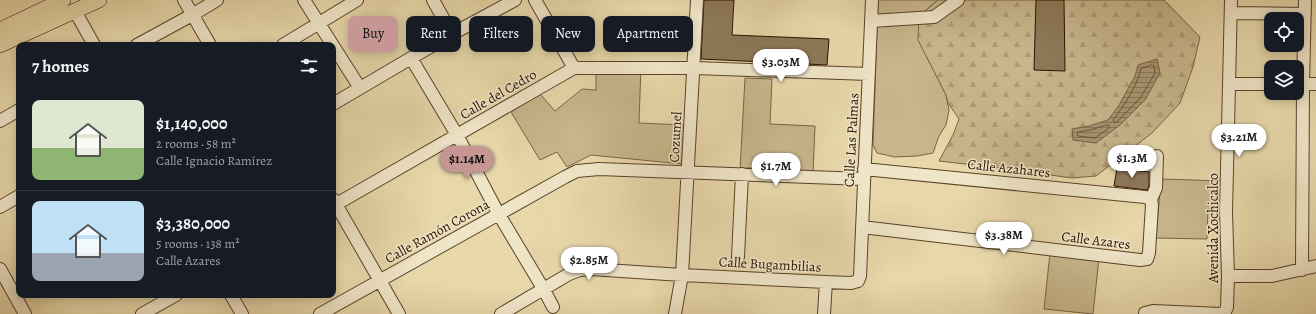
<!DOCTYPE html>
<html lang="en">
<head>
<meta charset="utf-8">
<style>
  :root { --surface:#171b24; --page:#20242c; --text:#f1f3f6; --muted:#9ea1a6; --line:#363941; --accent:#c59692 }
  body { margin:0; font-family:Alegreya,serif; background:var(--page); color:var(--text); height:100vh; display:flex; flex-direction:column; font-size:15px; white-space:nowrap }
  * { box-sizing:border-box; margin:0 }
  p { font-size:13px; color:var(--muted) }
  .icon { flex:none; width:22px; height:22px; fill:none; stroke:currentColor; stroke-width:2; stroke-linecap:round; stroke-linejoin:round }
  .map { position:relative; flex:1; overflow:hidden }
  .details { position:absolute; left:16px; top:42px; width:320px; height:256px; display:flex; flex-direction:column; background:var(--surface); border-radius:8px; box-shadow:0 2px 10px #0003 }
  .details>* { flex:none }
  .banner { position:absolute; left:348px; top:16px; width:380px; height:36px; display:flex; gap:8px }
  .buttons { position:absolute; left:1264px; top:12px; display:grid; gap:8px }
  .buttons a { display:grid; place-items:center; width:40px; height:40px; border-radius:8px; background:var(--surface); box-shadow:0 2px 10px #0003; font-size:20px }
  .price { position:absolute; translate:-50% -34px; padding:0 9px; border-radius:14px; background:#fff; color:#222; font-size:13px; line-height:26px; filter:drop-shadow(0 1px 2px #0008) }
  .price::after { content:''; position:absolute; left:50%; top:24px; width:12px; height:9px; margin-left:-6px; background:inherit; clip-path:polygon(0 0,100% 0,50% 100%) }
  .price.active { background:var(--accent); color:#111 }
  ul { padding:0; list-style:none }
  li { display:flex; align-items:center; gap:12px; height:100px; padding:0 16px }
  li+li { border-top:1px solid var(--line) }
  li span { display:grid; place-items:center; flex:none; width:112px; height:80px; border-radius:8px; color:#555 }
  li>.icon { margin-inline-start:auto }
  span .icon { width:48px; height:48px; fill:#fffc; stroke-width:1 }
  li b { font-size:17px }
  h2 { display:flex; justify-content:space-between; align-items:center; height:48px; padding:0 16px; font-size:17px }
  .chip { padding:0 14px; border-radius:8px; background:var(--surface); box-shadow:0 2px 10px #0003; font-size:14px; line-height:36px }
  .chip.active { background:var(--accent); color:#111 }
  .map>svg:first-child { display:block }
  .grass { fill:#c7b58c; stroke:#796346 }
  .forest { fill:url(#forest-firs); stroke:#796346 }
  .water { fill:url(#water-rules); stroke:#756043 }
  .lines { fill:none; stroke-linecap:round; stroke-linejoin:round }
  .shore { stroke:#695238; stroke-width:1 }
  .building { fill:#8d7858; stroke:#2b1100 }
  .minor-casing { stroke:#5a422a; stroke-width:14 }
  .major-casing { stroke:#2b1100; stroke-width:16 }
  .minor { stroke:#efe5c7; stroke-width:12 }
  .major { stroke:#e7d7a9; stroke-width:15 }
  .labels { text-anchor:middle; stroke-width:3; stroke-linejoin:round; paint-order:stroke }
  .street-label { font-size:14px; fill:#2b1100; stroke:#efe5c7 }
</style>
</head>
<body>
<div class="map">
<svg width="1316" height="314" viewBox="0 0 1316 314">
  <defs>
    <pattern id="forest-firs" width="22" height="20" patternUnits="userSpaceOnUse"><rect width="22" height="20" fill="#c7b58c"/><path d="M5 1l3.5 6h-7zM16 11l3.5 6h-7z" fill="#ab9b77"/></pattern>
    <pattern id="water-rules" width="6" height="5" patternUnits="userSpaceOnUse"><rect width="6" height="5" fill="#a79470"/><path d="M0 2.5h6" fill="none" stroke="#88775a"/></pattern>
  </defs>
  <rect width="100%" height="100%" fill="#e7d7a9"/>
  <filter id="stains"><feTurbulence type="fractalNoise" baseFrequency=".005" numOctaves="4"/><feColorMatrix values="0 0 0 0 .2 0 0 0 0 .09 0 0 0 0 .02 0 0 0 .5 -.17"/></filter>
  <radialGradient id="worn" r=".72"><stop offset=".6" stop-color="#630" stop-opacity="0"/><stop offset="1" stop-color="#630" stop-opacity=".3"/></radialGradient>
  <path class="grass" d="M878 0H938L919 16 927 57 946 95 949 110 946 125 939 136 933 153 917 156 895 157 877 153 873 145Z
    M641 65 639 123 684 125 682 164 591 155 567 167 557 152 540 160 511 112 540 94 555 111 582 89 596 90V66Z
    M745 78 772 79 770 124 815 126 813 174 740 170Z
    M1161 179 1224 181 1226 212 1208 209 1207 239 1156 238Z
    M1050 253 1099 258 1093 314 1044 309Z"/>
  <path class="forest" d="M938 0H1164L1200 37 1193 67 1180 103 1152 133 1096 176 1072 178 1000 168 939 161 953 135 959 119 948 103 946 95 918 40 919 16Z"/>
  <path class="water" d="M1157 59 1160 73 1145 100 1120 125 1096 143 1073 140 1072 129 1089 126 1108 120 1118 107 1135 76 1138 65Z"/>
  <g class="lines">
    <path class="shore" d="M1152 65 1154 66 1155 73 1141 97 1117 122H1114L1113 120C1124 106 1137 86 1141 69Z
      M1107 125H1109V128L1095 138 1078 136 1077 135 1078 132 1090 130Z"/>
  </g>
  <path class="building" d="M704 0H734L732 35 829 39 827 65 701 59Z
    M1036 0H1064L1065 71 1034 70Z
    M1117 168 1149 172V186L1147 190 1114 186Z"/>
  <g class="lines">
    <g class="minor-casing">
      <path id="minor" d="M184 0 210 45
        M304 0 360 88
        M433 0 452 34
        M535 0 574 68
        M75 11 94 45
        M1231 13 1305 14
        M871 21 934 17 958 0
        M137 45 192 15 217 0
        M283 45 357 0
        M411 58 457 135 498 213 544 290 553 307
        M1229 84H1271
        M1297 84H1316
        M333 104 452 34 515 0
        M0 121 19 110
        M864 169 1145 197 1151 199
        M333 199 399 314
        M1151 199 1156 188 1157 156
        M333 206 574 68H694L869 74
        M0 207 19 196
        M862 227 1140 260 1147 259 1149 253 1152 205 1151 199
        M738 257 742 174
        M0 269 25 314
        M1302 270 1303 84 1305 0
        M1228 276H1272L1316 266
        M231 295 242 314
        M142 314 176 295
        M320 314 565 177 577 171 599 169 864 179
        M501 314 569 274 580 270 591 269 682 275 826 282 851 283 858 281 860 276 872 0
        M675 314 682 275 697 0
        M824 314 826 282
        M1145 314V313L1153 311 1220 314 1225 312 1227 307 1228 276 1226 212 1231 0"/>
    </g>
    <g class="major-casing">
      <path id="major" d="M0 30 63 0
        M0 45 99 0"/>
    </g>
    <use href="#minor" class="minor"/>
    <use href="#major" class="major"/>
  </g>
  <g class="labels">
    <g class="street-label">
      <text transform="translate(498 94) rotate(-30)" y="5">Calle del Cedro</text>
      <text transform="translate(675 137) rotate(-87)" y="5">Cozumel</text>
      <text transform="translate(851 140) rotate(-87)" y="5">Calle Las Palmas</text>
      <text transform="translate(1009 168) rotate(6)" y="5">Calle Azahares</text>
      <text transform="translate(1213 228) rotate(-90)" y="5">Avenida Xochicalco</text>
      <text transform="translate(437 231) rotate(-29)" y="5">Calle Ramón Corona</text>
      <text transform="translate(1096 240) rotate(7)" y="5">Calle Azares</text>
      <text transform="translate(770 264) rotate(3)" y="5">Calle Bugambilias</text>
    </g>
  </g>
  <rect width="100%" height="100%" filter="url(#stains)"/>
  <rect width="100%" height="100%" fill="url(#worn)"/>
</svg>
<div class="buttons">
<a><svg class="icon" aria-label="locate" viewBox="0 0 24 24"><circle cx="12" cy="12" r="6"/><path d="M12 2v4M12 18v4M2 12h4M18 12h4"/></svg></a>
<a><svg class="icon" aria-label="layers" viewBox="0 0 24 24"><path d="M12 4l9 5-9 5-9-5zM3 14l9 5 9-5"/></svg></a>
</div>
<b class="price" style="left:781px;top:83px">$3.03M</b>
<b class="price" style="left:1239px;top:158px">$3.21M</b>
<b class="price" style="left:1132px;top:179px">$1.3M</b>
<b class="price active" style="left:467px;top:180px">$1.14M</b>
<b class="price" style="left:776px;top:187px">$1.7M</b>
<b class="price" style="left:1004px;top:256px">$3.38M</b>
<b class="price" style="left:589px;top:281px">$2.85M</b>
<div class="banner">
<a class="chip active">Buy</a>
<a class="chip">Rent</a>
<a class="chip">Filters</a>
<a class="chip">New</a>
<a class="chip">Apartment</a>
</div>
<section class="details">
<h2>7 homes<svg class="icon" aria-label="filters" viewBox="0 0 24 24"><path d="M4 7h16M4 17h16"/><circle cx="9" cy="7" r="2"/><circle cx="15" cy="17" r="2"/></svg></h2>
<ul>
<li><span style="background:linear-gradient(#dfe7d0 60%,#8fb573 0)"><svg class="icon" aria-label="home" viewBox="0 0 24 24"><path d="M3 11l9-7 9 7M6 9v11h12V9"/></svg></span><div><b>$1,140,000</b><p>2 rooms · 58 m²</p><p>Calle Ignacio Ramírez</p></div></li>
<li><span style="background:linear-gradient(#bfe0f5 65%,#9aa5b1 0)"><svg class="icon" aria-label="home" viewBox="0 0 24 24"><path d="M3 11l9-7 9 7M6 9v11h12V9"/></svg></span><div><b>$3,380,000</b><p>5 rooms · 138 m²</p><p>Calle Azares</p></div></li>
</ul>
</section>
</div>
</body>
</html>
